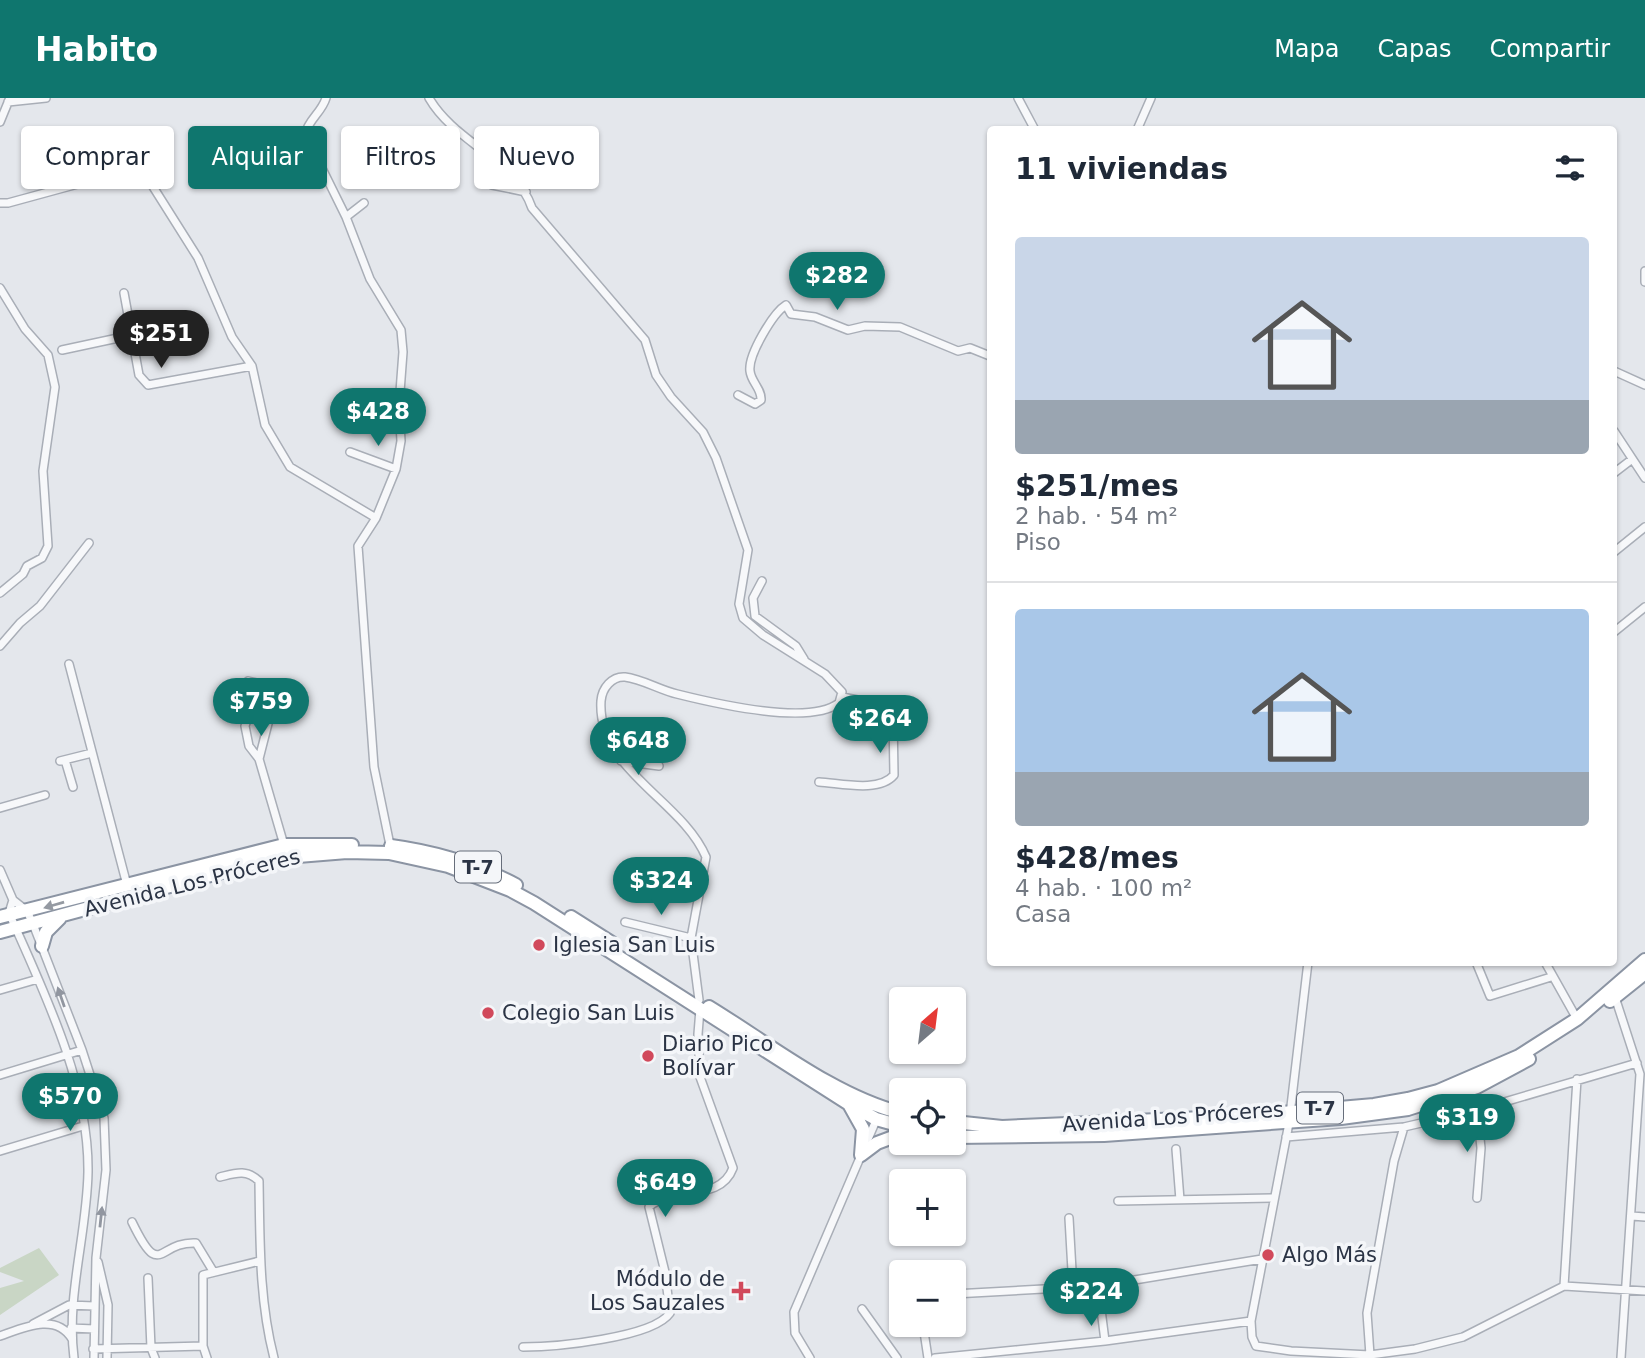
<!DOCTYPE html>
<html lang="es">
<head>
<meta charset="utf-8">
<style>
  :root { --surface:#fff; --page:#f6f6f7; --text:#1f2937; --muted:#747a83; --line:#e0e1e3; --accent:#0f766e }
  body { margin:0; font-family:"DejaVu Sans",sans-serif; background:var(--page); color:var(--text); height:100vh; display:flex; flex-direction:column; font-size:26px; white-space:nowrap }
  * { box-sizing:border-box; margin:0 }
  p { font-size:23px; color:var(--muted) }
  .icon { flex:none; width:38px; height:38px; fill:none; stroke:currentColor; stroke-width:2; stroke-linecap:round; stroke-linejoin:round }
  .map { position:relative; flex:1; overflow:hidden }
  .side { position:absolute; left:987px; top:28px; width:630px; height:840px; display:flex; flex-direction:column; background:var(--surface); border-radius:7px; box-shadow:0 2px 5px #0004 }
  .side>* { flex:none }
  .hud { position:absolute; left:21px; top:28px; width:665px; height:63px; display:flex; gap:14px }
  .needle { width:46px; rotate:28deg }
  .fabs { position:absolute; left:889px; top:889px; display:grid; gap:14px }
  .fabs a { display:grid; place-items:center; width:77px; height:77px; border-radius:7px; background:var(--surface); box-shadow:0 2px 5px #0004; font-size:35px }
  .price { position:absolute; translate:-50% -60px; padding:0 16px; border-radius:24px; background:var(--accent); color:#fff; font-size:23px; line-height:46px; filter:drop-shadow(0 2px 4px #0008) }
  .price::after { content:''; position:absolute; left:50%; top:42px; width:21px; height:16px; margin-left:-10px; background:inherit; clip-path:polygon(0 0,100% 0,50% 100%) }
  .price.active { background:#222; color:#fff }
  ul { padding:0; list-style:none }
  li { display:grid; align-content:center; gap:14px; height:371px; padding:0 28px }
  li+li { border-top:2px solid var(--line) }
  li span { display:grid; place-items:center; height:217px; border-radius:7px; color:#555 }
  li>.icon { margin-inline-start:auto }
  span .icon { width:126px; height:126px; fill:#fffc; stroke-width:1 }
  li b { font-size:30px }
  h2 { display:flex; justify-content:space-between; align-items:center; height:84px; padding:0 28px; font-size:30px }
  .chip { padding:0 24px; border-radius:7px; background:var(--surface); box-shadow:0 2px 5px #0004; font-size:24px; line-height:63px }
  .chip.active { background:var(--accent); color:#fff }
  header { display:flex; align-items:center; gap:42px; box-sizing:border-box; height:98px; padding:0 35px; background:var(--accent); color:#fff }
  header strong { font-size:33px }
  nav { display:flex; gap:38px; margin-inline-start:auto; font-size:24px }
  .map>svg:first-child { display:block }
  .green { fill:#c9d6c5 }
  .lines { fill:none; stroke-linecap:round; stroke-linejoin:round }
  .street-casing { stroke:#a9aeb7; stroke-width:10 }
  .highway-casing { stroke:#8b94a3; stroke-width:16 }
  .street { stroke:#f7f8fa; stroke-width:7 }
  .highway { stroke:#fff; stroke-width:12 }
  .oneway { fill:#959aa2 }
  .oneway2 { fill:#9196a0 }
  .poi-dot { fill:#d1495b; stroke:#f4f6f9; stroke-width:2.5 }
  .labels { text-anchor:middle; stroke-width:7; stroke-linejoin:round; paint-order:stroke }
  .shield { fill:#f4f6f9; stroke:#676e7b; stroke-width:2 }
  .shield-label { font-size:19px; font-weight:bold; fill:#2b3445 }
  .street-label { font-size:21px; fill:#2b3445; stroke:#f4f6f9 }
  .poi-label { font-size:21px; fill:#2b3445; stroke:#f4f6f9; text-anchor:start }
</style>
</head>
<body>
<header>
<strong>Habito</strong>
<nav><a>Mapa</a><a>Capas</a><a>Compartir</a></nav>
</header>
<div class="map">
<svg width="1645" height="1260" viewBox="0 0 1645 1260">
  <rect width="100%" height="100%" fill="#e4e7ec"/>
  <path class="green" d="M39 1150 59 1177 0 1217V1190L24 1183 0 1174V1170Z"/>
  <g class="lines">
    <g class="street-casing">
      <path id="street" d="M326 0C322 14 309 21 305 36L346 119 370 181 401 232 403 254 399 307 401 343 396 371 376 420 358 448 374 669 390 747
        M429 0C455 45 515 61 532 110L645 242 656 277 671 299 703 334 716 360 748 452 739 506 743 520 763 537 825 576 842 594 839 605C809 628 713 605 677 596 660 592 642 581 625 579 612 578 602 590 601 603 597 672 682 702 706 759L691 840 699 902
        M1018 0 1035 32
        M8 4 46 0
        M0 24 9 2
        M1137 32 1151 0
        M492 87 526 94
        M0 105H8L129 72 145 76 198 160 232 239 252 268 265 327 290 369 376 420
        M346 119 364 105
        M1645 173V184
        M0 190 25 231 48 257 55 289 43 373 48 448 42 460 27 468 23 476 0 495
        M124 195 139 277 148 287 252 268
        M62 252 132 237
        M1614 273 1645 287
        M738 297 755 306 761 302C762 291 751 284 750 273 748 257 773 215 786 207L791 216 815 219 848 232 865 228 900 229 958 253 970 250 990 258
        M1614 333 1645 380
        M350 354 396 371
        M1614 375 1631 362
        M1614 454 1645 429
        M762 483 753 500 755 518 796 548 804 561
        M1614 534 1645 509
        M0 548 20 525 40 508 89 445
        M69 566 127 787
        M248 583 269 588 275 596 273 606 249 616 245 628 249 648 259 661 284 747
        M259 661 273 606
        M65 662 73 689
        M60 663 92 655
        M621 663 659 668
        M819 684C840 685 879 695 894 677L893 619 878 606 842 599
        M0 710 45 697
        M0 772 13 802 9 815C44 894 89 985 88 1074 87 1136 66 1198 74 1260
        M13 802 27 813 33 826 82 952 104 1020 106 1072 96 1160 94 1260
        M625 824 691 840
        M1308 864 1289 1025 1251 1223 1252 1239 1256 1248 1291 1253 1370 1257 1415 1251 1463 1239 1564 1188 1645 1193
        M1476 864 1490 898 1551 879
        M1545 864 1577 921
        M0 892 38 881
        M1615 899 1640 976 1621 1260
        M0 977 82 952
        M1477 1012 1481 1050 1477 1100
        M1286 1039 1404 1029 1477 1012 1637 965
        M1176 1051 1180 1102
        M0 1053 83 1028
        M220 1079C236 1075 246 1071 259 1083 260 1143 259 1202 274 1260
        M1118 1103 1274 1100
        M1632 1118 1645 1119
        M1069 1120 1073 1190
        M132 1124C161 1184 157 1143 196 1145L213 1173
        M98 1164 108 1207 107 1260
        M148 1180 151 1250 155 1260
        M1098 1188 1105 1243
        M1564 1188 1577 981
        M954 1196 1098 1188 1262 1161
        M862 1211 897 1260
        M33 1226 69 1207 94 1208
        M923 1227 928 1260
        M71 1230 94 1231
        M0 1238C23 1230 56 1214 72 1241
        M523 1249C554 1249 653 1240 670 1215L665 1174 649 1109C673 1087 720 1105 733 1070L700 979 698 936 700 911
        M93 1251 203 1248
        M1370 1257 1367 1215 1394 1063 1404 1029
        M207 1260 203 1248V1177L260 1163
        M810 1260 795 1235 794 1214 877 1020
        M935 1260 1105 1243 1251 1223"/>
    </g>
    <g class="highway-casing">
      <path id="highway" d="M391 748C436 754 476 766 516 787
        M0 819 284 747H352
        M571 819 612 845
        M0 834 255 765 286 759 347 754 389 755 448 768 510 792 534 805 849 1006 876 1021 901 1028
        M42 848 46 834 60 820
        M1610 903 1645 875
        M709 909C768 945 834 998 901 1015
        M849 1006 863 1031 861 1057
        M954 1024 1002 1029 1248 1018 1374 1007 1408 1001 1438 993 1519 958 1577 921 1645 862
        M954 1039 1104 1037 1341 1020 1408 1011 1477 989 1529 961
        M861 1057 877 1045 901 1036"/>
    </g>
    <use href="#street" class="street"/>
    <use href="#highway" class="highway"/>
  </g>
  <defs><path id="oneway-solid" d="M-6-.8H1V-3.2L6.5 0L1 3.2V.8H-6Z" transform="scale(1.75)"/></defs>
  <use class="oneway" href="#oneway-solid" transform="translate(54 807) rotate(164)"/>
  <g class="oneway2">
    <use href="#oneway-solid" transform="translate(61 899) rotate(-109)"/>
    <use href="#oneway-solid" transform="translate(101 1119) rotate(-84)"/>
  </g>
  <g class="poi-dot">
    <circle cx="539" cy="847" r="7"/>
    <circle cx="488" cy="915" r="7"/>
    <circle cx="648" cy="958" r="7"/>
    <circle cx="1268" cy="1157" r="7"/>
    <path d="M737.5 1182.5h7v7h7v7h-7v7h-7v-7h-7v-7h7z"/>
  </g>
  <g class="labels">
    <g class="shield">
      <rect x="455" y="753.5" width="46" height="31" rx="5"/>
      <rect x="1297" y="994.5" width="46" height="31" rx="5"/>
    </g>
    <g class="shield-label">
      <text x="478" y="776">T-7</text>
      <text x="1320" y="1017">T-7</text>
    </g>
    <g class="street-label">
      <text transform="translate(192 785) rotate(-14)" y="7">Avenida Los Próceres</text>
      <text transform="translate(1173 1019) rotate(-4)" y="7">Avenida Los Próceres</text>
    </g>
    <g class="poi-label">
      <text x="553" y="854">Iglesia San Luis</text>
      <text x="502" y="922">Colegio San Luis</text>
      <text x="662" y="953">Diario Pico<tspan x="662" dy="24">Bolívar</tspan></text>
      <text x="1282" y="1164">Algo Más</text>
      <text x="725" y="1188" text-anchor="end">Módulo de<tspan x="725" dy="24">Los Sauzales</tspan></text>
    </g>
  </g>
</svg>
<div class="fabs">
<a><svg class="needle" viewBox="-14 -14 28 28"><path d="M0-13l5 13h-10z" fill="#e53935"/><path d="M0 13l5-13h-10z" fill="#747a83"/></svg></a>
<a><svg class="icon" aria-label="locate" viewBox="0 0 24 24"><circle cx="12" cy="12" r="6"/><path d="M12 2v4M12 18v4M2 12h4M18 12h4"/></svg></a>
<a>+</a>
<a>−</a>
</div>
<b class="price" style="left:837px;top:214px">$282</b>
<b class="price active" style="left:161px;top:272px">$251</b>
<b class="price" style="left:378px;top:350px">$428</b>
<b class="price" style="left:261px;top:640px">$759</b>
<b class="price" style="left:880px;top:657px">$264</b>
<b class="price" style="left:638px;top:679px">$648</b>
<b class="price" style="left:661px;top:819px">$324</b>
<b class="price" style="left:70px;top:1035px">$570</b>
<b class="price" style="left:1467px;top:1056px">$319</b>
<b class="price" style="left:665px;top:1121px">$649</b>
<b class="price" style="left:1091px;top:1230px">$224</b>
<div class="hud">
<a class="chip">Comprar</a>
<a class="chip active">Alquilar</a>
<a class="chip">Filtros</a>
<a class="chip">Nuevo</a>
</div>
<section class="side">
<h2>11 viviendas<svg class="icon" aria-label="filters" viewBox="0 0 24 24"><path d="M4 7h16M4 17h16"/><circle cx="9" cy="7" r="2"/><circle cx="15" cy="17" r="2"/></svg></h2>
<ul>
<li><span style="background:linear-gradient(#c9d6e8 75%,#9aa5b1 0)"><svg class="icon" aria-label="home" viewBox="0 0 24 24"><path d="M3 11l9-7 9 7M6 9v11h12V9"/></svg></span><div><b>$251/mes</b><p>2 hab. · 54 m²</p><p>Piso</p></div></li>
<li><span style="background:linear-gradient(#a9c7e8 75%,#9aa5b1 0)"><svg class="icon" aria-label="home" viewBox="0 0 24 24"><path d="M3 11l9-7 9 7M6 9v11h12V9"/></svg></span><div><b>$428/mes</b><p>4 hab. · 100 m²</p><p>Casa</p></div></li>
</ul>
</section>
</div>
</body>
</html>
